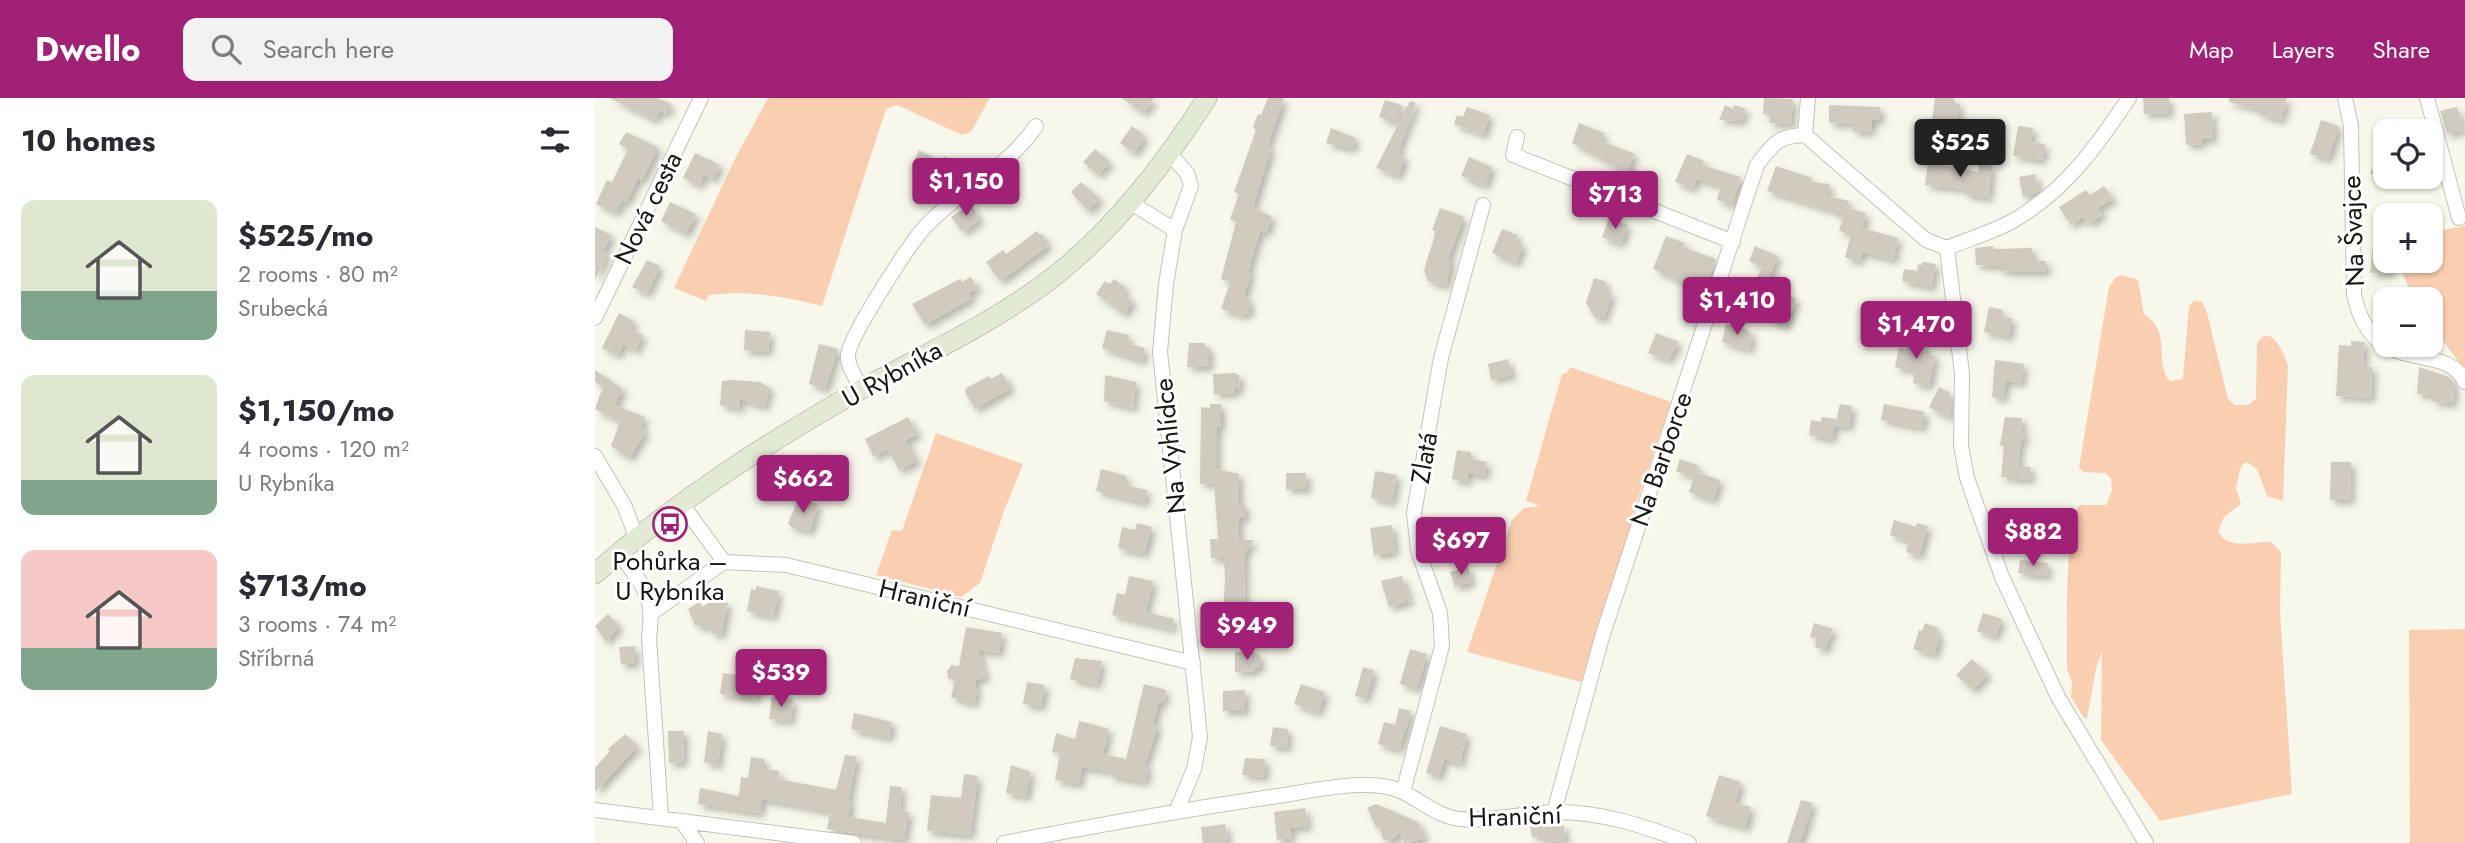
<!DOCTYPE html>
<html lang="en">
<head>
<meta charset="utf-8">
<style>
  :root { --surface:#fff; --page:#f2f2f3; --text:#2b2b33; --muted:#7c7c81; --accent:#a02175 }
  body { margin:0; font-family:Jost,sans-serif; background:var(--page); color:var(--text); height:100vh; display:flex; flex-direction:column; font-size:26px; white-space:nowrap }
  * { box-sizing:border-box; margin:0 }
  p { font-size:23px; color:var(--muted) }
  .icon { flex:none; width:38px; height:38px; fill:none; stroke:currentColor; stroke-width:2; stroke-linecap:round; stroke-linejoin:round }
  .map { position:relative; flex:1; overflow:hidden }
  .drawer { display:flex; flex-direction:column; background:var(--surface); width:595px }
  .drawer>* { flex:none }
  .controls { position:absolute; left:1778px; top:21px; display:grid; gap:14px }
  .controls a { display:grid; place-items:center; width:70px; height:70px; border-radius:14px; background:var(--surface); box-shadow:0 2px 5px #0004; font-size:35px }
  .price { position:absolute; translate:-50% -60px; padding:0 16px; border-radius:7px; background:var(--accent); color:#fff; font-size:23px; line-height:46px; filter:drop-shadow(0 2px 4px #0008) }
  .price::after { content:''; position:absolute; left:50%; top:42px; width:21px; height:16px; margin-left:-10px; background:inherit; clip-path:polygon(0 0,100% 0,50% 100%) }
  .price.active { background:#222; color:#fff }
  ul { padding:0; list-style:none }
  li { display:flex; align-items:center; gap:21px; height:175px; padding:0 21px }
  li span { display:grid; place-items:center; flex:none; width:196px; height:140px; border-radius:14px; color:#555 }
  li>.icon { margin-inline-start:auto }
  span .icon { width:84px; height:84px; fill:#fffc; stroke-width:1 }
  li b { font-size:30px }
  h2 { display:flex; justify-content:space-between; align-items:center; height:84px; padding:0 21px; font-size:30px }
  header { display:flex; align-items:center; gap:42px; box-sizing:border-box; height:98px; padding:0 35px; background:var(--accent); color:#fff }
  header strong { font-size:33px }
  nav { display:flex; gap:38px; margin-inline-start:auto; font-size:24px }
  .search { width:490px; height:63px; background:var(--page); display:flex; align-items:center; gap:18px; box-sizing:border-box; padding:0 24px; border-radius:14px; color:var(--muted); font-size:26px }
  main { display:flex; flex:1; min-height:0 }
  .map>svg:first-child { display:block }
  .green { fill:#f9ceb1 }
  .building { fill:#d0cabf; filter:url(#shadow) }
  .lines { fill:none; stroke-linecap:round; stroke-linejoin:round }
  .street-casing { stroke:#c4c3b8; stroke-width:16 }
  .secondary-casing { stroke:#c4c3b8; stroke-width:21 }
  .street { stroke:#fff; stroke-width:14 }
  .secondary { stroke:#e2ead3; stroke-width:19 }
  .labels { text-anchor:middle; stroke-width:6; stroke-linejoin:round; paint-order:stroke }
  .street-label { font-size:26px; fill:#171713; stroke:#fff }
  .poi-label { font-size:26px; fill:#171713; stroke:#fff }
</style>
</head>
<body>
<header>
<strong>Dwello</strong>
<div class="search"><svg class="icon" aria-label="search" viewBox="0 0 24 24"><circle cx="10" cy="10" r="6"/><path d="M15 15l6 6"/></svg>Search here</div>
<nav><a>Map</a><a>Layers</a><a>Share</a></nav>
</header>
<main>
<section class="drawer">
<h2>10 homes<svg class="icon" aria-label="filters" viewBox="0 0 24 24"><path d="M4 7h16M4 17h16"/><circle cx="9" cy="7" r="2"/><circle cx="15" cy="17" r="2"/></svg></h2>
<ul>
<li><span style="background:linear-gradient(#dfe7d0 65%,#7fa58c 0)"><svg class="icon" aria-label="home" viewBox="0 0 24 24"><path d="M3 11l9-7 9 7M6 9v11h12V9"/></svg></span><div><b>$525/mo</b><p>2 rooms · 80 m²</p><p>Srubecká</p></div></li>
<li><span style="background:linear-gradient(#dfe7d0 75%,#7fa58c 0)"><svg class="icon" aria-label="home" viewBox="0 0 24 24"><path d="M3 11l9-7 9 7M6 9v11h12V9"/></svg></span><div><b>$1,150/mo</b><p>4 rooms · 120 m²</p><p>U Rybníka</p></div></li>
<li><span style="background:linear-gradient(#f6c9c9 70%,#7fa58c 0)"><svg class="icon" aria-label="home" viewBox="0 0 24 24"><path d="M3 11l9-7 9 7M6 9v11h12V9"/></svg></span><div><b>$713/mo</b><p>3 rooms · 74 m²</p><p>Stříbrná</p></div></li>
</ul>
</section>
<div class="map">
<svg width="1870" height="745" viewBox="0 0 1870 745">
  <defs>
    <filter id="shadow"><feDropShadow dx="4.5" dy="4.5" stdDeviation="3.5" flood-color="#0004"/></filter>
  </defs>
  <rect width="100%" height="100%" fill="#f8f7eb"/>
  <path class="green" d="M173 0H395L376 34 367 37 302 7 291 11 227 208C188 198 154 192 114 197L111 203 79 190 140 61Z
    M1870 128V272L1836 227V201H1819L1806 173 1805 163H1836V134Z
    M1527 177 1543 182 1549 216C1579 236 1557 263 1575 283L1588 281 1594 208 1600 202 1607 204 1612 215 1633 301 1640 307H1653L1661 301 1662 245C1676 224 1688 254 1693 267L1688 403 1672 398 1662 371 1652 364 1646 368 1641 390 1646 406 1629 419 1623 433C1632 453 1660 443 1676 444L1686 454 1685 515 1697 696 1565 723 1506 642 1507 554 1502 566 1492 620H1489L1476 599 1477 585 1472 571C1472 545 1469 419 1485 407H1511L1517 393 1516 380 1510 375 1489 374 1484 370 1514 189 1521 179Z
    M975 269 1076 304 1037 418 1035 437 986 584 872 554 917 422 929 410 946 408 931 403 967 276 972 275Z
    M341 335 428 366 409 413 385 485 366 499 281 477 297 432 307 433Z
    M1870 531V745H1815L1814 532Z"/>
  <path class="building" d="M14 0H62L76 6 71 16 65 13 60 22Z
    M526 0H559L549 15Z
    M673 0H689L672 49 676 50 658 109 677 119 671 135 665 133 653 174 656 175 649 198 654 200 652 204 656 206 653 216 649 215 648 218 626 211 635 184 626 181 641 124 635 121 644 96 639 94 661 32 658 29 663 16 666 17Z
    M1169 0 1198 1 1196 26 1174 25 1175 17 1168 16Z
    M1340 0H1359V5L1365 6 1362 26 1337 23Z
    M1548 0H1574V15L1549 16Z
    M1634 0H1692L1686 22 1663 16 1665 12 1634 4Z
    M790 2 808 8 802 25 784 19Z
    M815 3 821 5 802 56 810 59 803 78 781 70Z
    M1130 7 1138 11 1139 7 1151 11 1146 23 1124 22Z
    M1234 7 1285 9V22H1277V33L1258 34V26L1234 25Z
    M872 9 895 17 888 37 859 26 862 17 868 19Z
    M1862 9 1868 32 1852 36 1845 13Z
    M1617 14 1618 41H1606L1607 46 1591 47 1589 16Z
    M1726 22 1744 28 1733 61 1715 56Z
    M984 25 1009 35 1006 43 1040 56 1032 74 977 45Z
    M537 28 548 36 546 38 549 41 539 55 525 45Z
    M1423 28 1438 30 1436 44 1450 46 1447 62 1418 58Z
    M736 30 761 40 757 51 731 45Z
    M31 34 63 49 47 82 43 80 31 105 27 102 21 115 1 106 12 82 17 84 33 51 24 46Z
    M1789 38H1790V82L1775 76Z
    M500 51 515 64 503 77 488 64Z
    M324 52 347 64 349 58 369 68 362 82 349 76 344 87 331 81 334 76 317 68Z
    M100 55 125 67 118 81 109 77 104 87 88 80Z
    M1092 56 1109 63 1107 67 1146 79 1137 107 1122 102 1126 88 1101 81 1098 91 1080 84Z
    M874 59 897 69 890 88 866 78Z
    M1333 64 1383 74 1384 66 1397 68 1393 100 1369 96 1370 91 1330 87Z
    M1181 68 1217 80 1216 84 1235 86 1232 98 1254 103 1252 110 1271 115 1267 130 1303 140 1298 162 1267 154 1264 164 1250 159 1256 136 1244 133 1248 120 1242 118V114L1172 93Z
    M1440 76 1444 93 1428 99 1424 79Z
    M486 84 505 101 493 113 476 94Z
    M1509 88 1518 101 1503 110 1507 117 1493 126 1488 119 1476 127 1464 109 1491 92 1495 97Z
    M75 104 101 116 91 136 66 123Z
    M376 106 385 122 368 134 356 119Z
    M845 110 869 119 853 161 856 162 851 188 833 183 829 172 839 140 840 133 837 132Z
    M1014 120 1033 127 1025 146 1007 139Z
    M0 129 16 137 8 154 12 156 0 182Z
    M907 131 923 137 920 144 928 147 921 165 897 155Z
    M442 133 445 137 447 135 453 148 405 183 391 164 408 152 411 156Z
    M1071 138 1090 145 1088 149 1121 161 1109 194 1058 171Z
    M1778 147 1790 149V163H1796L1795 176 1775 175Z
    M1160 148 1183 158 1171 187 1202 201 1190 229 1175 222 1177 218 1166 213 1169 207 1153 200 1167 169 1154 163Z
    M1398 148 1399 151 1437 150 1438 162 1451 163V174L1406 173V168L1381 167 1380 150Z
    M52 162 65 168 52 196 37 189Z
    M1327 164 1341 166 1336 189 1307 183 1309 171 1322 173 1323 166 1327 167Z
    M376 179 383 190 374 195 377 200 330 227 317 206 365 181 367 184Z
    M999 180 1012 184 1009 194 1017 196 1009 220H1000L991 205Z
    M519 181 531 190 527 195 538 203 529 216 501 196 510 183 515 186Z
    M1394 209 1408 212 1407 219 1417 220 1414 239 1389 234Z
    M24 215 39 223 35 231 48 237 40 253 28 246 23 257 7 250Z
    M1131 226 1153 232 1157 239 1154 252 1127 244Z
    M150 232 175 234 173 254 149 252Z
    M512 232 534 237 533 246 550 250 547 263 507 250Z
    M1061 235 1084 244 1073 262 1053 255Z
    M1313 240 1328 243 1326 252 1336 253 1335 257 1340 258 1334 288 1318 285 1320 273 1300 269 1304 249 1311 251Z
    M1756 243 1770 244 1768 268 1777 269 1776 300 1741 298 1744 247 1756 248Z
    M594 245H610V249H614V269H592Z
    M224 246 243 251 230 291 214 286Z
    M913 261 917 277 896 282 893 266Z
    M1400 262 1429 266 1426 285 1411 283 1408 301 1397 299Z
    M1824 269 1854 279 1859 285 1858 305 1838 304 1839 297 1822 296Z
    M0 272 28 291 20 307 50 319 46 327 50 334 35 360 16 348 25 324 0 311 8 289 0 284Z
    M407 275 416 290 380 311 370 294 371 290 394 278 396 281Z
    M639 275 644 277 645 290 640 291V295L619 296 618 276Z
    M510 277 541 284 538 310 509 303Z
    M137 282 165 284 175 290 169 309 145 301V311L125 307 127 283Z
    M1344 289 1355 295 1356 321 1334 309Z
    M615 306H626V329H622V371L644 376V407H650V420H644V442H659L650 455 649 526H640V534L616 532V516L628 515 630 482 629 460H616L615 441H623L619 385 605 386 606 309 615 310Z
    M1245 306 1257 308 1254 329 1240 327Z
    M1289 306 1330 314 1327 330 1286 322Z
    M313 319 323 336 311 342 322 363 304 372 293 351 279 359 270 341Z
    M1227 319 1241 321 1237 341 1214 337 1216 322 1226 324Z
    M1410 319 1427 320V335L1431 339 1426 343 1423 368 1436 369 1435 382 1406 379 1409 348 1405 347Z
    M862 352 876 354V361L892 364 890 378 873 375 872 384 857 381Z
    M224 356 238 360 231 380 218 376Z
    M1085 361 1104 368 1102 374 1125 382 1118 402 1094 394 1099 379 1081 373Z
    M1736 364H1756L1755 402H1735Z
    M506 371 532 378 530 387 552 392 549 405 501 393Z
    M780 373 802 377 797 404 776 400Z
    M691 375H711L712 391H691Z
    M204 400 223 406 215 433 196 429 193 425Z
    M1416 413 1445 416 1444 428 1415 425Z
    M1299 422 1321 429 1322 425 1333 428 1324 458 1311 454 1314 443 1295 437Z
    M542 425 557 429 549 456 523 450 527 429 540 432Z
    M797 427 800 454 779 457 775 430Z
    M1425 462 1453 465 1452 478 1423 475Z
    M873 469 877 484 860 489 855 474Z
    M534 478 558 483 551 514 579 521 577 531 517 517 522 495 530 497Z
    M807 478 815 503 794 509 786 483Z
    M161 488 184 493 178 519 152 513 156 491 161 492Z
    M117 502 133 505 126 537 116 535 117 530 100 527 93 511 104 504 108 509Z
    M1388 515 1407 521 1400 539 1382 533Z
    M13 516 24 528 11 544 0 528Z
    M1219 525 1238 531 1230 552 1220 549 1222 541 1215 539Z
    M1330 525 1343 530 1341 537 1345 538 1339 557 1318 551 1324 532 1327 533Z
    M371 529 407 535 404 555 383 552 391 579 379 583 382 593 380 604 373 605 356 599 360 582 353 580 352 573 356 567 364 568Z
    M40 548V566H26L24 549Z
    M815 551 832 556 822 591 805 586Z
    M640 554H660V557H665V570H660V573L640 574Z
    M480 560 507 563 502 587 475 581Z
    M1377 561 1393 576 1378 592 1361 577Z
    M768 569 779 572 771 601 760 598Z
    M128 575 164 580 161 601 125 596Z
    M432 584 450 587 446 609 428 606Z
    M549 586 571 592 569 603 564 605 558 627 563 628 549 669 553 670 550 684 515 678 516 674 487 669 484 686 460 682 465 656 457 654 461 635 480 641 484 623 514 631 508 656 531 661Z
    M706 586 730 594 723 615 699 606Z
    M650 592V613H628V593Z
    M177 599 198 601 196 623 174 621Z
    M804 610 816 613 804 652 783 646 789 624 800 627Z
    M259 615 297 624 294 640 256 631Z
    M845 628 872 636 865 666 849 661 844 679 831 675Z
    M678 629 693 631 692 650 675 648Z
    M73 633H89L88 664 74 665Z
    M113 633 127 636 123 667 109 664Z
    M30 636 43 648 0 694V670L15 653 13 651Z
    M250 657 262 658 253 704H256L253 719 291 725 295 688 307 689 305 713 314 714 309 742 232 731 235 714 195 706 167 701 165 715 103 706 105 690 144 698 146 679 153 680 156 659 169 661V671L184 673 183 681 241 692Z
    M650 660 670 661V679L647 677Z
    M416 667 436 674 431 699 411 695Z
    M369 676 383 678 375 737 332 733 336 697 366 700Z
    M1124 677 1146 684 1140 705 1156 709 1150 730 1111 718Z
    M1206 702 1218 705 1205 745H1192Z
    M781 706 823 724 830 740 810 745 805 734 795 744 787 740 786 731 781 729 772 710Z
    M710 710 713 728 695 730 697 740 682 742 679 714Z
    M947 725 948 729 969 727 970 743 949 745 948 738 937 739 935 726Z
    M630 726 633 745H608L606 729Z"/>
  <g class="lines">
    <g class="street-casing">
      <path id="street" d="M1750 0 1756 28 1759 196C1777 284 1850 240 1870 284
        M1832 0 1864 120
        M1210 37 1213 0
        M922 39 918 57 1138 144
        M575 56 592 75 596 88 580 132 571 186 565 254 605 639 599 671 582 712
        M536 105 580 132
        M1352 150 1367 276 1366 348 1372 380 1407 479 1463 599 1551 745
        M1352 150C1376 140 1405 132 1426 118 1474 88 1503 46 1534 0
        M0 220 106 0
        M267 292C262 282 252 268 253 257 254 239 315 145 330 129 363 93 413 70 441 28
        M0 358 30 409 41 439
        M87 406 129 464 191 467 598 565
        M24 455C48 488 60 497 54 540L66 718
        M58 514 129 464
        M808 694 847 548 845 515 823 452 819 415 846 260 888 107
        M0 712 259 745
        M959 714 1007 539 1162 67C1178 46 1182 38 1210 37L1331 142 1352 150
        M88 725 102 745
        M409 745C498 728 587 712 676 699 712 694 751 684 787 688 816 691 836 718 865 721 896 724 929 715 960 714 1009 714 1049 728 1094 745"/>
    </g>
    <g class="secondary-casing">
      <path id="secondary" d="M0 476C79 404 172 345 265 292 332 255 401 224 461 177 522 128 570 65 612 0"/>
    </g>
    <use href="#street" class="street"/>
    <use href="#secondary" class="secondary"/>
  </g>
  <defs>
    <g id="bus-ring" transform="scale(1.75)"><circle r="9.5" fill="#fff" stroke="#a02175" stroke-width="1.5"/><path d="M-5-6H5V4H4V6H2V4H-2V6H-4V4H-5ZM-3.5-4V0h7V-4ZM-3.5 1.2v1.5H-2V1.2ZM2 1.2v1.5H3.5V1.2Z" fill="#a02175"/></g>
  </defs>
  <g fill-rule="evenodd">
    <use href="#bus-ring" x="75" y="426"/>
  </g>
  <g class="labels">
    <g class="street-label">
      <text transform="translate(53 110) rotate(-64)" y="9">Nová cesta</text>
      <text transform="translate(1758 133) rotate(-92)" y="9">Na Švajce</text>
      <text transform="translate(297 276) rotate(-29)" y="9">U Rybníka</text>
      <text transform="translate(575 348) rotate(-96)" y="9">Na Vyhlídce</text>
      <text transform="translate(829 360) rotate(-80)" y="9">Zlatá</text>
      <text transform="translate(1066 361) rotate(-71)" y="9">Na Barborce</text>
      <text transform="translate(330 500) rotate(13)" y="9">Hraniční</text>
      <text transform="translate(920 718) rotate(-2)" y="9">Hraniční</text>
    </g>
    <g class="poi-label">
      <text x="75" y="472">Pohůrka –<tspan x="75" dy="30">U Rybníka</tspan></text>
    </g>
  </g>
</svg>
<div class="controls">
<a><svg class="icon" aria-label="locate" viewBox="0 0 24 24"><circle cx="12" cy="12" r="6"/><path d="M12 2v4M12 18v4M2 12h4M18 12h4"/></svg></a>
<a>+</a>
<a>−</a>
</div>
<b class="price active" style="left:1365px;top:81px">$525</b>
<b class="price" style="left:371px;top:120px">$1,150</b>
<b class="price" style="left:1020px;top:133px">$713</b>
<b class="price" style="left:1142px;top:239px">$1,410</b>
<b class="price" style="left:1321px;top:263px">$1,470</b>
<b class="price" style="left:208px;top:417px">$662</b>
<b class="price" style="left:1438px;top:470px">$882</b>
<b class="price" style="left:866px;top:479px">$697</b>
<b class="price" style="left:652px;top:564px">$949</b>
<b class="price" style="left:186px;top:611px">$539</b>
</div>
</main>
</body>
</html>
